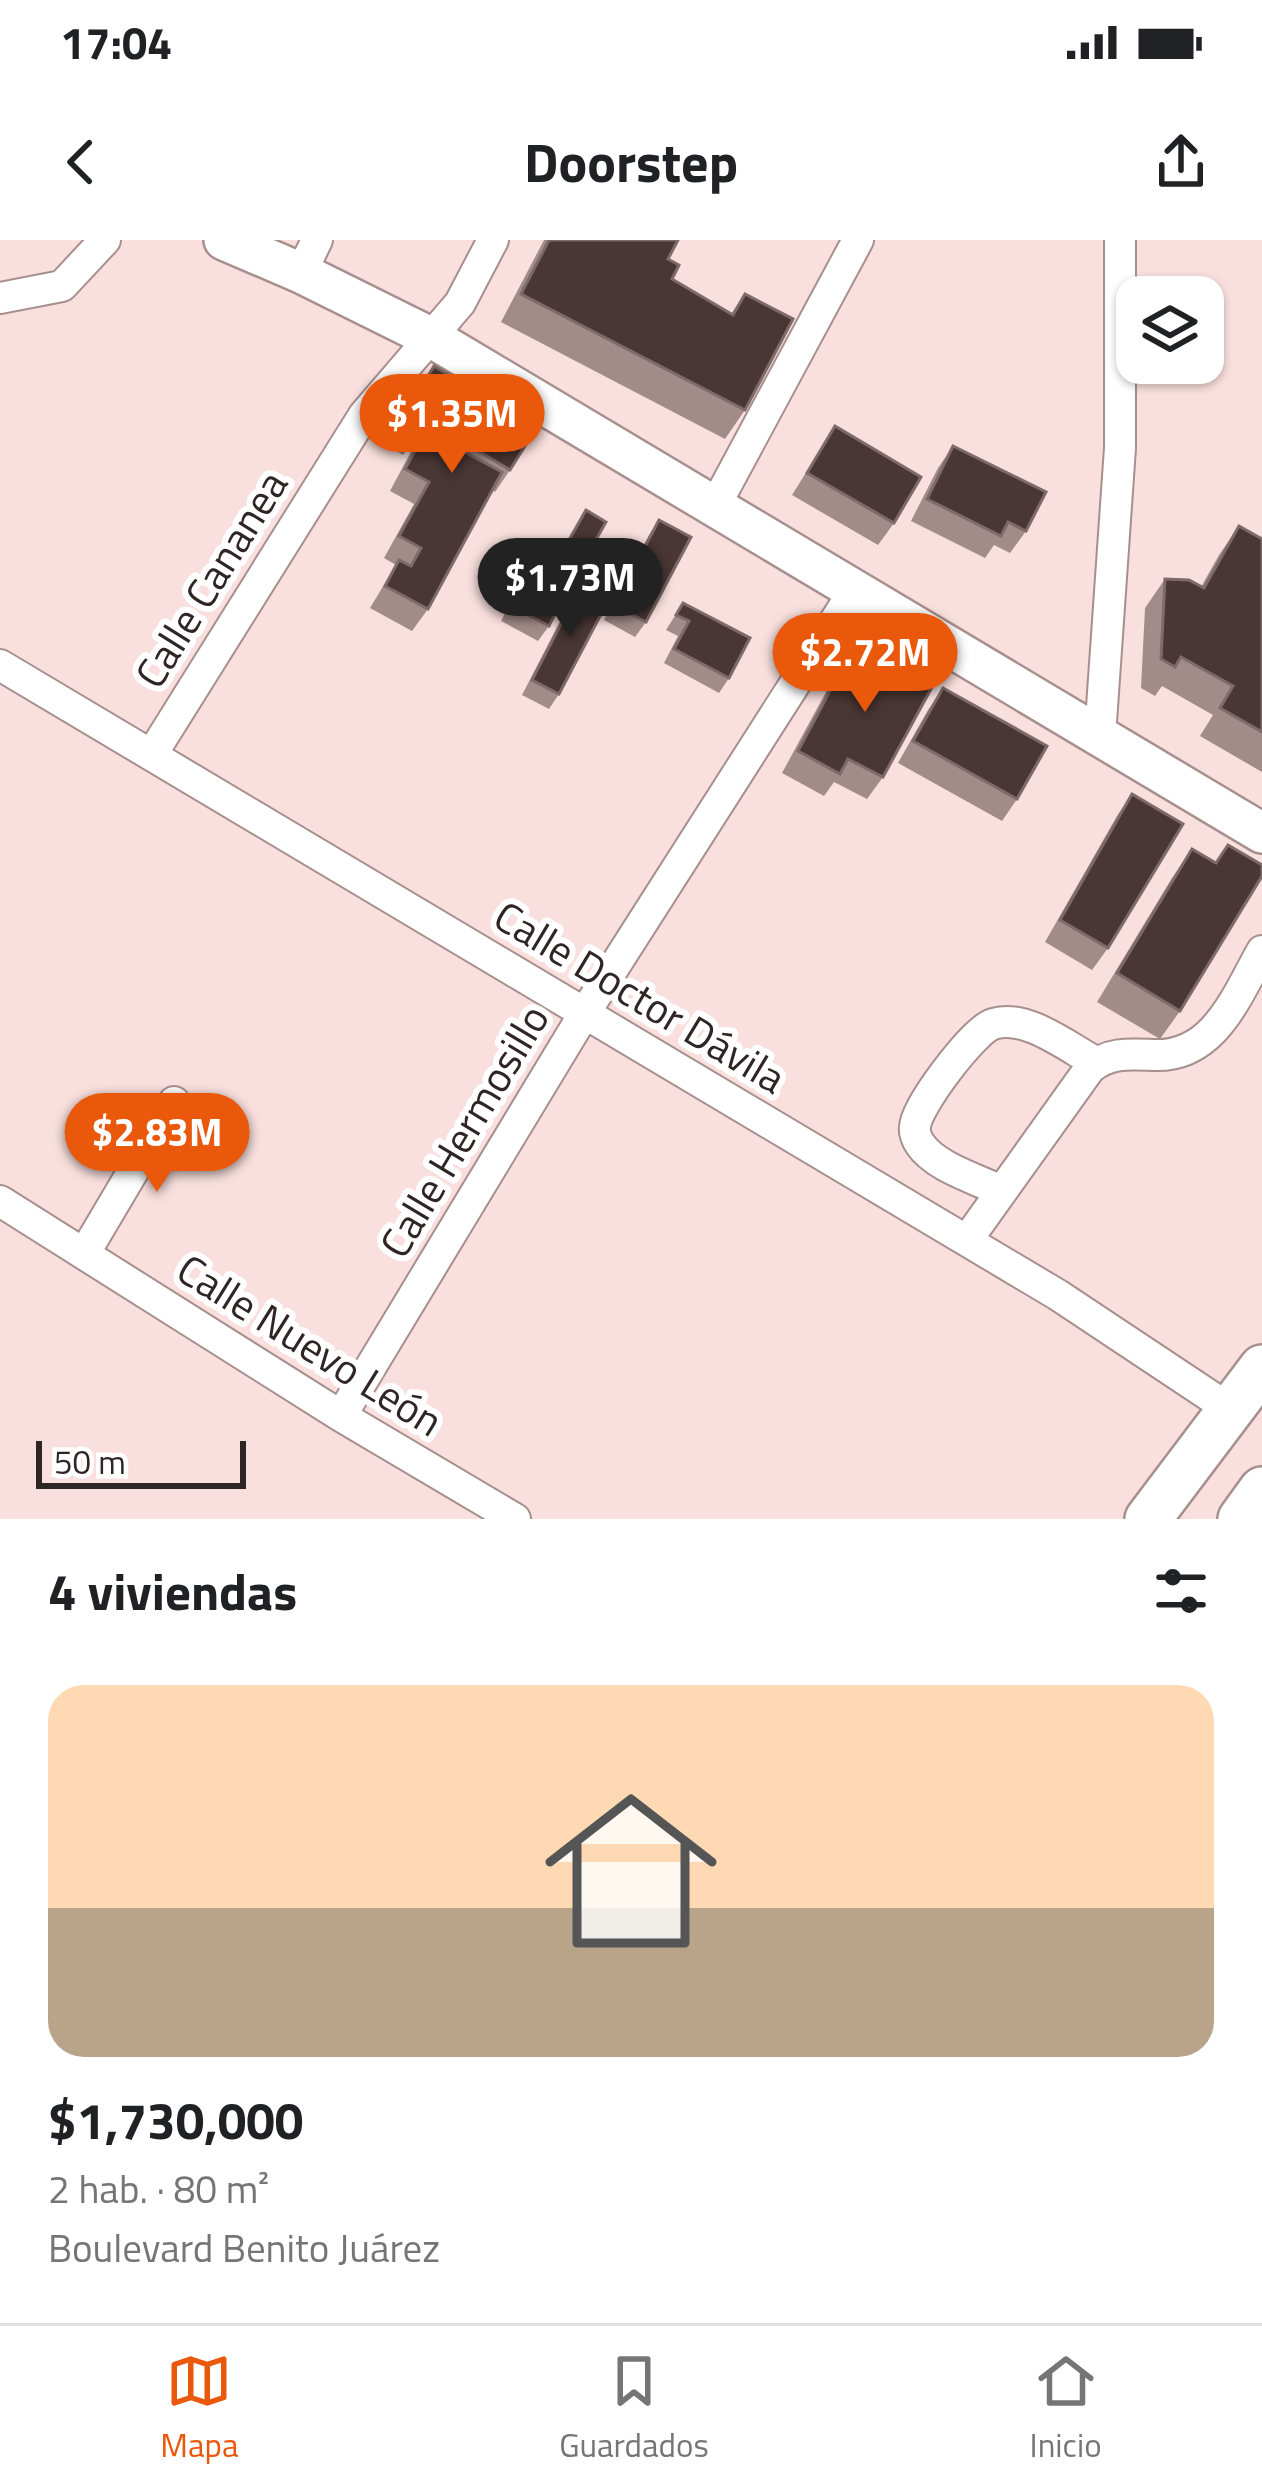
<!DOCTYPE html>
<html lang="es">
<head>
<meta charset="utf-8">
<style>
  :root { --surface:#fff; --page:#f2f2f2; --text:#202124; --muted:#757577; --line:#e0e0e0; --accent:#ea580c }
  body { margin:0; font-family:"Titillium Web",sans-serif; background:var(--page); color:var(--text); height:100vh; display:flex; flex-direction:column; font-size:45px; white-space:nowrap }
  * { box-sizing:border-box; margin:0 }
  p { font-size:39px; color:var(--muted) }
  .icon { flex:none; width:66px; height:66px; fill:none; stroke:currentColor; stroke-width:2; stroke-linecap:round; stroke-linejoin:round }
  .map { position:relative; height:1279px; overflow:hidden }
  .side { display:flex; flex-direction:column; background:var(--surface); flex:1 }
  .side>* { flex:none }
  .fabs { position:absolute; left:1116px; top:36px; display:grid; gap:24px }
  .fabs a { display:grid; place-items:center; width:108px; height:108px; border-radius:24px; background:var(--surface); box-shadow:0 3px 9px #0004; font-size:60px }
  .scale { position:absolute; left:36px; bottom:30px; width:210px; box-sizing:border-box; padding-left:12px; border:6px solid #2f2525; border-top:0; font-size:33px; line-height:42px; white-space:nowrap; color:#2f2525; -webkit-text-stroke:9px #fff; paint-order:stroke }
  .price { position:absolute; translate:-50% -102px; padding:0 27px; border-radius:42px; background:var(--accent); color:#fff; font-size:39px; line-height:78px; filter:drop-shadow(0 3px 6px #0008) }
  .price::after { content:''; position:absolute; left:50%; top:72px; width:36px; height:27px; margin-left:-18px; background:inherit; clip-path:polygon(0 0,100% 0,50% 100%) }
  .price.selected { background:#222; color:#fff }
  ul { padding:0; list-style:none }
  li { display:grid; align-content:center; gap:24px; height:636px; padding:0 48px }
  li span { display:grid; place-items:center; height:372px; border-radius:36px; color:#555 }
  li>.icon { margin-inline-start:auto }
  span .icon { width:216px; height:216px; fill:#fffc; stroke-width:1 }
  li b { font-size:51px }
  h2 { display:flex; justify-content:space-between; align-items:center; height:144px; padding:0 48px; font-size:51px }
  .status { display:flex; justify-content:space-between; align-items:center; height:84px; padding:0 60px; background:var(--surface); direction:ltr }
  .status svg { height:33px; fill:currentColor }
  header { display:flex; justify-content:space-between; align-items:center; height:156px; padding:0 48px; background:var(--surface); font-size:54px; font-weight:700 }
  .dock { display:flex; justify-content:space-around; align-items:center; height:168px; border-top:3px solid var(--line); background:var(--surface); font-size:33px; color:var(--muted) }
  .dock a { display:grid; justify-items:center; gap:6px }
  .dock .selected { color:var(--accent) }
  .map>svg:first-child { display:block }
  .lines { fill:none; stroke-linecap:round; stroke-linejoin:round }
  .minor-casing { stroke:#a78f8d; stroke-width:34 }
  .major-casing { stroke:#a78f8d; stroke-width:44 }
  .highway-casing { stroke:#a78f8d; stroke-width:50 }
  .minor { stroke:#fff; stroke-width:30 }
  .major { stroke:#fff; stroke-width:39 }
  .highway { stroke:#fff; stroke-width:45 }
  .wall { fill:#a28c8a }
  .building { fill:#4a3735; stroke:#7e6a68; stroke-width:3 }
  .labels { text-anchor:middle; stroke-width:12; stroke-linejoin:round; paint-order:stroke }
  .street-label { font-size:42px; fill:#2f2525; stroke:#fff }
</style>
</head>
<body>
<div class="status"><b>17:04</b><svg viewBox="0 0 49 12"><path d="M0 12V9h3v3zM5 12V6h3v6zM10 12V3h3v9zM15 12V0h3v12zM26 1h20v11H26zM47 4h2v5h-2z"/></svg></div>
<header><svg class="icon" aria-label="back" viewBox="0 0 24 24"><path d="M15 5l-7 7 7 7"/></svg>Doorstep<svg class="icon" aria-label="share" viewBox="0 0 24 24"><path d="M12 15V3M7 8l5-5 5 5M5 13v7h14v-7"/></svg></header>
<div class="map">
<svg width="1262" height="1279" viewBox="0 0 1262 1279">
  <rect width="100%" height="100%" fill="#f9e0de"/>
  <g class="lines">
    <g class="minor-casing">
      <path id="minor" d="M301 33 317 0
        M0 58 62 46 105 0
        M716 264 858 0
        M0 425 1058 1055 1231 1170
        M1100 496 1120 208V0
        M152 514 364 175 460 63 493 0
        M1001 951C977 939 935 927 920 904 917 900 914 892 915 887 916 866 974 790 993 784 1026 773 1069 808 1097 823
        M0 961 341 1176 515 1279
        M967 1000 1090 828C1110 812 1129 814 1153 815 1214 818 1236 757 1262 711
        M84 1014 174 862
        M341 1176 584 774 856 348"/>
    </g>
    <g class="major-casing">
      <path id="major" d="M224 0 301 33 432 98 1262 593"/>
    </g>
    <g class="highway-casing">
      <path id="highway" d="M1148 1279 1262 1128
        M1241 1279 1262 1250"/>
    </g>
    <use href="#minor" class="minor"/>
    <use href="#major" class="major"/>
    <use href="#highway" class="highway"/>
  </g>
  <path class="wall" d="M544 0H678L668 19 672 39 731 74 745 54V170L725 199 501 82Z
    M434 126 510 230 495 252 492 250 428 369 412 391 370 368 396 325 384 318 414 264 390 251 415 204 412 202 403 215 385 204Z
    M835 186 894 283 878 305 792 255Z
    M953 206 1026 291 1010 313 994 305 985 318 911 281 938 228Z
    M581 278 589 312 584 319 564 307Z
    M659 280 646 382 635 397 604 380 649 295Z
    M1239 286 1262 299V532L1200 496 1213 475 1162 446 1155 456 1141 448 1145 368 1165 339 1201 347 1219 315Z
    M541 307 549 386 538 401 501 381 531 322Z
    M580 347 559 454 549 469 522 455 570 362Z
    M683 363 729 438 719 453 664 423 678 396 666 390Z
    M854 406 883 537 867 559 834 542 824 556 782 533 839 428Z
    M943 448 1017 559 1002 581 898 523 928 470Z
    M1132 554 1108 708 1092 730 1045 702 1117 576Z
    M1228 605 1180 771 1160 799 1097 762 1172 638 1192 609 1215 623Z"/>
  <path class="building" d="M549 0H678L668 19 679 25 672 39 733 75 745 54 793 79 745 170 521 54Z
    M434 126 536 188 510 230 452 195 448 203 502 232 428 369 385 346 399 320 411 326 421 308 399 296 429 242 405 229 431 182 427 180 418 193 400 182Z
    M835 186 921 237 894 283 807 233Z
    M953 206 1046 252 1026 291 1008 282 1001 296 927 259Z
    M586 270 606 282 589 312 569 300Z
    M659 280 691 297 646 382 614 365Z
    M1239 286 1262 299V492L1220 468 1233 446 1181 417 1175 427 1161 419 1165 339 1189 340 1204 348Z
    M541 307 579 326 549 386 511 366Z
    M580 347 608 361 559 454 532 440Z
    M683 363 750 398 729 438 674 409 689 381 676 375Z
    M854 406 932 447 883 537 848 519 840 534 798 511Z
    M943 448 1047 506 1017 559 913 501Z
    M1132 554 1183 584 1108 708 1060 680Z
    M1228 605 1262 625V636L1180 771 1117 733 1192 609 1216 623Z"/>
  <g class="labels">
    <g class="street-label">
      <text transform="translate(211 339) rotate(-58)" y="15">Calle Cananea</text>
      <text transform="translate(640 757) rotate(31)" y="15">Calle Doctor Dávila</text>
      <text transform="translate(464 891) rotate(-59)" y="15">Calle Hermosillo</text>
      <text transform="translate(310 1105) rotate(32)" y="15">Calle Nuevo León</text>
    </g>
  </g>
</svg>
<div class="fabs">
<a><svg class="icon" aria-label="layers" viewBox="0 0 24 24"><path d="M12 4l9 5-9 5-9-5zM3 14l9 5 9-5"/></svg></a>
</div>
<div class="scale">50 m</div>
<b class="price" style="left:452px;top:236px">$1.35M</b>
<b class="price selected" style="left:570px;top:400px">$1.73M</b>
<b class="price" style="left:865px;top:475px">$2.72M</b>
<b class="price" style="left:157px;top:955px">$2.83M</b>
</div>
<section class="side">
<h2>4 viviendas<svg class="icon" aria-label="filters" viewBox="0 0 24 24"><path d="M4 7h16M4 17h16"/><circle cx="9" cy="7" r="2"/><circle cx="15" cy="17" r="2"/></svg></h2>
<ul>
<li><span style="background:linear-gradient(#ffd9b3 60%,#b9a48a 0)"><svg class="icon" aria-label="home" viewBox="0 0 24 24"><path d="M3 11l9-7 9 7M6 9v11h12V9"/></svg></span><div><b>$1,730,000</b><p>2 hab. · 80 m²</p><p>Boulevard Benito Juárez</p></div></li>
</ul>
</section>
<nav class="dock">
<a class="selected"><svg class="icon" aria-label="map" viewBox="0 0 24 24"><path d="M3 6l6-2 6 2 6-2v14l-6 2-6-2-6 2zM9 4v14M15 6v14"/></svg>Mapa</a>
<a><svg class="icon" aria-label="saved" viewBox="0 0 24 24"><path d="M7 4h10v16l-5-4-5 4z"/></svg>Guardados</a>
<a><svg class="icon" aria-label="home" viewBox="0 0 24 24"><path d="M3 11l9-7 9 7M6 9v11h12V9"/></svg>Inicio</a>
</nav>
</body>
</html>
